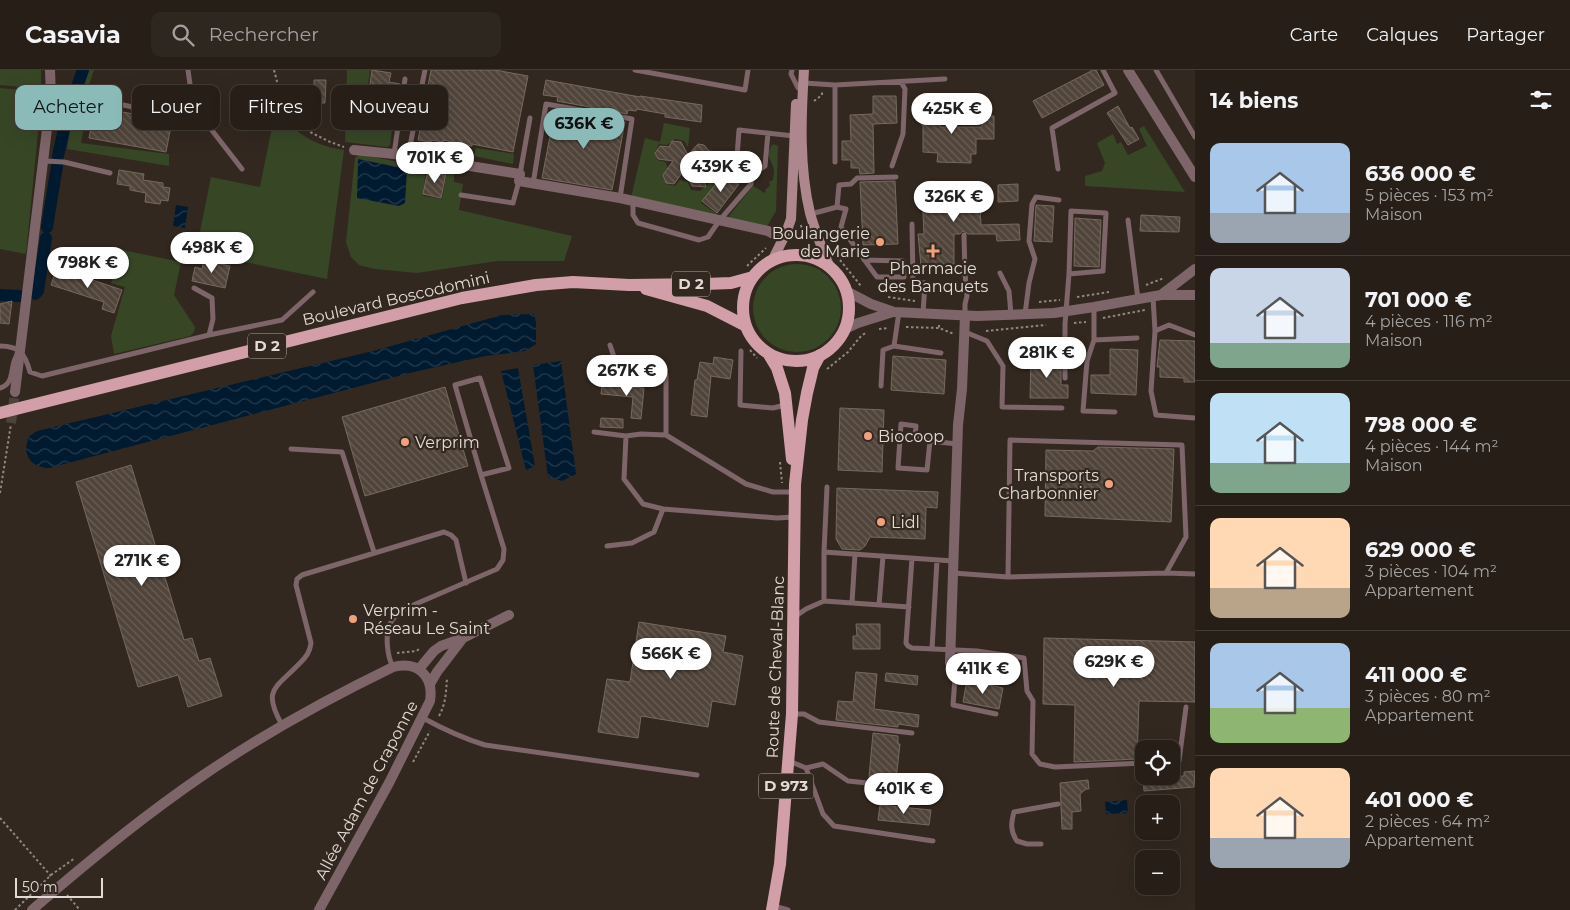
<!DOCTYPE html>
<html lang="fr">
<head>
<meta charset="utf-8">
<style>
  :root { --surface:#261e17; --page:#2e2720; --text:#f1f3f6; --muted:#a4a2a1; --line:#423c36; --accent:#8bbbb9 }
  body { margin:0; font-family:Montserrat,sans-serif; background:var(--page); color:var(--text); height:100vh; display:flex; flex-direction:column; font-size:19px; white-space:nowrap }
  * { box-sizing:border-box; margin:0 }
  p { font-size:16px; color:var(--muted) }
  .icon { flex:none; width:28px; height:28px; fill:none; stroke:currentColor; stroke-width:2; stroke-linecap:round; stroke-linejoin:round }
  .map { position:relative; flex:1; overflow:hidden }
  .panel { display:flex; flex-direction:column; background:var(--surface); width:375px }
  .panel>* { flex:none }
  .hud { position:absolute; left:15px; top:15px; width:475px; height:45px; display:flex; gap:10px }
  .tools { position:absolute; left:1135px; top:670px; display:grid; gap:10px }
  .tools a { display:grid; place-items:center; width:45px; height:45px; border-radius:10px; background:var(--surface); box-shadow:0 5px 20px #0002,0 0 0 1px var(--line); font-size:25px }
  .scale { position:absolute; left:15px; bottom:12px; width:88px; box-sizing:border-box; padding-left:5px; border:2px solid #e2dbd5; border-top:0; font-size:14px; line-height:18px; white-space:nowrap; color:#e2dbd5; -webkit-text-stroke:4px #33281f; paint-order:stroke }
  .price { position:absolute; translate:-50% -42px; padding:0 11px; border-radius:18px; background:#fff; color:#222; font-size:16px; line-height:32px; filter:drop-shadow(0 1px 2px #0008) }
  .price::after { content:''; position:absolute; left:50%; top:30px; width:15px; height:11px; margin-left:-8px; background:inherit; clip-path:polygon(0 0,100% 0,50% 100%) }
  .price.active { background:var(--accent); color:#111 }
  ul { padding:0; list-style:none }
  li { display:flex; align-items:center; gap:15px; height:125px; padding:0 15px }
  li+li { border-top:1px solid var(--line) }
  li span { display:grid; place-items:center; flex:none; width:140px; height:100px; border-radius:10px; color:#555 }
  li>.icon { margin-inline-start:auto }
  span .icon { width:60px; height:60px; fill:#fffc; stroke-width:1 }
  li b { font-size:21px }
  h2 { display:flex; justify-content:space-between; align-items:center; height:60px; padding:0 15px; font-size:21px }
  .chip { padding:0 18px; border-radius:10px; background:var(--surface); box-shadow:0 5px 20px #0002,0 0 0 1px var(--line); font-size:18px; line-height:45px }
  .chip.active { background:var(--accent); color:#111 }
  header { display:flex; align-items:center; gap:30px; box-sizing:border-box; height:70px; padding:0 25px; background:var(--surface); border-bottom:1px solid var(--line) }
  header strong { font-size:24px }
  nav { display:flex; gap:28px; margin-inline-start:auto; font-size:18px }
  .search { width:350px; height:45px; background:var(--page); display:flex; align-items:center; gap:12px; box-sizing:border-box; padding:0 18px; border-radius:10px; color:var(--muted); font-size:19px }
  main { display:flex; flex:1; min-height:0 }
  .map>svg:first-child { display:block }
  .green { fill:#374726 }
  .water { fill:url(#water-waves) }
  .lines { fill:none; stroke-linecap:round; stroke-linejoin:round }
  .canal { stroke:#001a30; stroke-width:12 }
  .building { fill:url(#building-back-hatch); stroke:#76695f }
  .minor-tunnel { stroke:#4d433a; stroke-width:10; stroke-dasharray:10 5; stroke-linecap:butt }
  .path { stroke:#908880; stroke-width:2; stroke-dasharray:2.5 2.5; stroke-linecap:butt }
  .service { stroke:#7e656a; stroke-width:5 }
  .minor { stroke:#7e656a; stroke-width:10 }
  .tertiary { stroke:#7e656a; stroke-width:10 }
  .secondary { stroke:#ad868e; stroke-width:10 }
  .primary { stroke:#d29fa9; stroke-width:12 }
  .poi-dot { fill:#f2a17e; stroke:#33281f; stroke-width:2 }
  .labels { text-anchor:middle; stroke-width:4.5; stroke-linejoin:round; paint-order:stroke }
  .shield { fill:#33281f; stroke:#aea59e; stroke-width:1 }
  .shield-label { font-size:15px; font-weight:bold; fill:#e2dbd5 }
  .poi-label { font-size:16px; fill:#e2dbd5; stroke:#33281f; text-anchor:start }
  .street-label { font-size:16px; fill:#e2dbd5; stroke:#33281f }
</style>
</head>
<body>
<header>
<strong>Casavia</strong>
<div class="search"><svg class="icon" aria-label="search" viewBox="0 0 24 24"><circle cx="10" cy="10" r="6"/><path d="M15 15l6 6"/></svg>Rechercher</div>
<nav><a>Carte</a><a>Calques</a><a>Partager</a></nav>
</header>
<main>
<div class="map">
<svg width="1195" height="840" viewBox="0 0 1195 840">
  <defs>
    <pattern id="water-waves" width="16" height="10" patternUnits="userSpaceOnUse" patternTransform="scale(1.25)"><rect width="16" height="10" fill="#001a30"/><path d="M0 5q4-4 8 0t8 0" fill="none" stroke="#253b4d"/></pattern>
    <pattern id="building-back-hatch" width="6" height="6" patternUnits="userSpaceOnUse" patternTransform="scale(1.25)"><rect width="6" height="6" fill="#51453b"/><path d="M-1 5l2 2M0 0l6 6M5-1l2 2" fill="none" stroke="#6a5f56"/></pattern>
  </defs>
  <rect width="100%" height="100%" fill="#33281f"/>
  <path class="green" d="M0 0H41V19L0 15Z
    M89 0H94L82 35 88 36 81 73 169 84V96L67 79 71 55Z
    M347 0H370L367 22 382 27 383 32 395 36 390 75 387 77 345 72Z
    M0 18 42 22 26 184 0 179Z
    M277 32C280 37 282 44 286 49 300 68 322 77 344 80L327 209 196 182 211 107 260 117Z
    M664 53 690 58 688 77 684 71 675 69 667 75 659 74 655 82 657 90 665 92 668 98 663 105 666 114 675 116 680 110 688 112 691 120 700 121 708 114 704 105 708 100 716 102 725 91 731 97 701 133 720 146 631 128 645 68 660 72Z
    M1144 56 1185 122 1085 116V106L1102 101 1105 93 1097 73 1113 64 1117 74 1121 72 1128 85 1147 76 1139 59Z
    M773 74 778 76 776 141 766 158 729 149V146L753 116 765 123 766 119 770 116 769 112 773 110C773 107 774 104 774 102 773 89 763 87 773 74Z
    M476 78 514 84 513 94 474 86Z
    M420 81 467 82 466 94 422 86Z
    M360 84 426 98 423 126 442 129 447 102H454V112L463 114 459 140 572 166 564 191H497L417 203 375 199 359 195 351 187 346 172 355 88Z
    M122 180 181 192 174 225 195 257 194 262 190 266 114 284 111 266 125 217 111 213Z
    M753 238a44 44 0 1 1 88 0a44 44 0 1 1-88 0Z"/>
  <path class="water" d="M358 89 407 99 405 133 399 136 357 128Z
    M176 135 188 137 185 158 173 156Z
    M534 244 536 253V274L525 281 485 286 414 302 49 398C38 398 27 392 26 379 26 376 28 371 28 367L37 361 373 281 502 245Z
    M561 291 576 404 562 411 548 407 533 295Z
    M518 298 535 396 526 400 501 301Z
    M1127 730 1128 743 1106 744 1105 732Z"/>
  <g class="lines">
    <path class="canal" d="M58 86 67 45 83 0
      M47 157 57 96
      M35 224 38 221 46 168
      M0 225 19 226"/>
  </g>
  <path class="building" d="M372 0 391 3 389 12 400 14 397 33 386 32 387 24 369 21Z
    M431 0H495L528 6 513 82 472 74V76L443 70V72L431 70V72L418 70Z
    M1093 0H1096L1104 15 1042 48 1033 31Z
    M314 10H326L325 33H312V35H302L303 15 314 16Z
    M546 10 640 27V26L702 35 701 52 665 47V44L637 39 636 41 628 40 627 44 557 31 558 27 543 25Z
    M873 26H896L897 53 873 54 874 103 860 104 859 98H851V90H842V71H851L850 45 873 44Z
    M940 29V57H982V46H994V69H976V84H971V93L937 92 938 83 923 82V55H922L921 30Z
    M1118 36 1130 58 1132 57 1139 69 1128 75 1107 43Z
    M95 37 172 51 166 82 89 68Z
    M555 40 625 52 612 120 542 108Z
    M672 71 681 72 688 85 698 74 704 75 709 81 716 82 718 89 715 96 699 95 706 117 692 116 684 100 674 114 666 113 663 105 673 91 658 89 655 83 660 76 669 77Z
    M119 100 144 104 143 110 163 113V117L170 118 168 131 161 130 160 134 145 132 146 123 130 120V116L117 114Z
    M428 100 446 103 441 128 423 124Z
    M725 103 739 114 717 143 702 131Z
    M895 111 898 174 863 175 860 112Z
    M1018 114V131L998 132V115Z
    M971 116 979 120 981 155 1019 154 1020 170 997 171 996 164H968L963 161 960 164H954V194L921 196 918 164H924L922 124 927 118Z
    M1036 135 1054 136 1052 172 1034 171Z
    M1141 145 1180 147 1179 162 1140 161Z
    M1075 148 1101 150 1099 197 1074 196Z
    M204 190 230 196 225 218 192 211 195 197 202 199Z
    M57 198 122 220 114 243 102 239 104 232 51 215Z
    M12 231 9 254 0 253V234Z
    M1160 270 1195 271V312H1184V308L1160 307V297H1157Z
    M1110 279 1138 280 1136 325 1091 323V305H1110Z
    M893 286 946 290 944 324 891 320Z
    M714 287 733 290 730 309 711 306 707 347 691 345 695 310H697L700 292 713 294Z
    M1031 288H1061V315H1068V328H1030Z
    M602 314 644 318 641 349 631 348 633 327 601 324Z
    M445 317 468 396 365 426 342 347Z
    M840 338 884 340 882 402 838 400Z
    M601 348 623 349V358L600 357Z
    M1098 377 1174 379 1171 452 1045 446 1046 380 1093 381Z
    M131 395 184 570 192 568 199 591 210 588 222 626 188 637 178 605 138 617 76 412Z
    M837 418 938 422 937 438 926 437 925 469 870 467 865 476 860 480 842 479 836 469Z
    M639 552 726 566 723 582 743 586 735 635 712 631 708 657 641 646 638 668 598 662 607 609 630 612Z
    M856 554H880V579H853V566H857Z
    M1044 568 1195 572V632L1139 631 1137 689 1074 692 1075 635 1043 634Z
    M856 602 877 604 874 639 919 645 918 657 898 654V657L836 650 838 631 853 632Z
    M886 603 918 606 917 615 885 611Z
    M967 610 1003 618 999 639 963 632Z
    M873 663 898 666V674H900L896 710 869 707Z
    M1195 701 1194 717 1144 721 1143 706H1164V707L1184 706V702Z
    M1088 710 1089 719H1086L1080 724 1081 741 1072 742V759H1062L1060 713Z
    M880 735 931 740 929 755 878 750Z"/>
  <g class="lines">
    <path class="minor-tunnel" d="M11 353 15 322"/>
    <path class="path" d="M274 0 284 38 310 62 328 71 344 77
      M814 31 822 25V22
      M801 155 803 167 806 166
      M840 190 861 216
      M747 196 766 178
      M1146 215 1164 208
      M888 227 915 231
      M1077 227 1109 222
      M1039 232 1060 230
      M1103 248 1145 240
      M1074 253 1086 252
      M939 255V258L954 264
      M906 257 939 258
      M879 259 889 258
      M986 261 1046 255
      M750 280 757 288
      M827 299 848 282 861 266 867 262
      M780 392 782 413
      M0 423 11 354
      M397 583 416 581 421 578
      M439 646C446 633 446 622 447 608
      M413 692 430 661
      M0 748 51 806
      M67 825 80 840
      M15 840 51 805 75 788"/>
    <path class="service" d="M188 0 193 36 242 99
      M635 0 745 20 748 0
      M792 0 791 4 798 18
      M1156 0 1195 67
      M804 13 835 15V92
      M835 15 945 9
      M91 28 174 46V39L191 18
      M768 63 765 96 752 104 737 87 739 60 794 66
      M394 84 405 9
      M408 86 425 0
      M44 91 64 92 110 103
      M892 96 903 64 905 19 901 12
      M1058 99 1052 58 1115 23 1103 0
      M520 104 530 48
      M533 114 546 34 632 49 620 128
      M461 125 513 133 519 111
      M633 131V145L638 153 699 170 708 167 719 151 751 114 752 104
      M837 137 839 115 851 114 857 108 896 107
      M811 144 837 137 846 139 841 157C853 174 865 191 877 207H904L903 191 864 190
      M1128 150 1138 229
      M912 154 913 212 925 213 923 243
      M964 165 965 204 967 226 965 234V246
      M1000 203 1009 221 1011 245
      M194 218 212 228 213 249 209 265
      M1153 227 1155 261 1151 321 1156 345 1195 348
      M1094 237V270L1137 268
      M1025 244 1029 213 1035 189 1029 171 1032 134 1036 127 1059 130
      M1155 261 1169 255 1195 265
      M965 262 987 271 1003 296 1002 337 1062 338
      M1094 270 1087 291 1083 341 1115 342
      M610 275 616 293 645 304 666 305V365L746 414 773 422H795
      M0 276C20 276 25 284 30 302L42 306 209 265 282 250 313 222
      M894 276 941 283
      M741 281 740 335 773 338 785 335
      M1065 308V254L1069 204 1103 201 1106 143 1071 141 1069 204
      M881 316 883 280 894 276 899 242
      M0 318C16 313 9 296 17 285
      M594 362 626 366 624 409 643 434 663 439
      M626 366 641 364 666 365
      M930 371 927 400 898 398 901 354 916 356 915 366 930 371 957 374
      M291 379 342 382 374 482
      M827 417 824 482 953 491
      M607 476 632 473 654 462 663 439 777 448 794 447
      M824 482V531L909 537
      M912 488 906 573 908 576 912 578 977 581 1024 588 1027 621 1033 631 1032 684 1040 694 1055 697 1144 693
      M953 503 1008 507 1010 370 1182 375 1186 467 1166 503 1008 507
      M1166 503 1195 504
      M852 533 855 484
      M879 535 883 486
      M796 546 806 539 824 531
      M932 579 937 490
      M950 593 951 602 955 608 953 635 996 644
      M393 597C387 586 385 565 390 554 392 548 399 543 404 539L497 499 503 490 504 479 481 405 509 398 480 308 455 315 481 405
      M792 644H804L819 652 912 663
      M423 648C443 659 462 668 485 675L697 705
      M282 655C262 619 275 619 300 593 306 587 310 582 311 573L296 515 297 509 302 505 444 462 451 465 456 470 466 513
      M789 691 806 698 823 744 834 756 933 771
      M1171 691H1179L1186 637
      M806 698 823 694 848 711 936 720
      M1041 774H1027L1017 771C1010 761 1011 753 1014 742L1058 734
      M774 836 788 840"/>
    <path class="minor" d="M354 80 394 84 520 104 519 111 620 128 768 161 783 169
      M15 322 51 26 50 0
      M950 593 958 355 962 319 965 246
      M419 599 434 581 441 576 463 568 509 545
      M430 614 437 602 463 568
      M32 840C86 793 142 747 202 706 262 665 327 629 393 597 418 591 434 606 430 631L389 713 319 840"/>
    <path class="tertiary" d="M1128 0 1195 107
      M846 221 871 234 894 242 977 246 1054 243 1094 237 1161 225H1195
      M1161 225 1195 199
      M845 259 858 253 893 242"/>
    <path class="secondary" d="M804 0C801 47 799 97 810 143 815 162 823 180 830 198
      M772 191 786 163 791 149 796 34"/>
    <path class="primary" d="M743 238a53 53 0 1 1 106 0a53 53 0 1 1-106 0Z
      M646 219 707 236 746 256
      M768 283 777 298 785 323 792 389
      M0 343 462 228 536 215 573 212 629 215 705 214 731 213 753 207
      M772 840 780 794 792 644 795 414 802 350 807 323 813 298 820 285"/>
  </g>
  <g class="poi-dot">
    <circle cx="880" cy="172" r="5"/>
    <path d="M930.5 173.5h5v5h5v5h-5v5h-5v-5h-5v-5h5z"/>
    <circle cx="868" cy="366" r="5"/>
    <circle cx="405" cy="372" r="5"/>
    <circle cx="1109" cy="414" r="5"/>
    <circle cx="881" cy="452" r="5"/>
    <circle cx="353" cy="549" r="5"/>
  </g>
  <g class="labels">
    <g class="shield">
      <rect x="672" y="201.5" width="38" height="25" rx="4"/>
      <rect x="248" y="263.5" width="38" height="25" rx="4"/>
      <rect x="758.5" y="703.5" width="55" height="25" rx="4"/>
    </g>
    <g class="shield-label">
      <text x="691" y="219">D 2</text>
      <text x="267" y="281">D 2</text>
      <text x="786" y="721">D 973</text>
    </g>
    <g class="poi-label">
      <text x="870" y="169" text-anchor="end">Boulangerie<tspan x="870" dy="18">de Marie</tspan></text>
      <text x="933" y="204" text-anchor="middle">Pharmacie<tspan x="933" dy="18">des Banquets</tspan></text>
      <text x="878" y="372">Biocoop</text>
      <text x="415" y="378">Verprim</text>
      <text x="1099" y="411" text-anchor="end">Transports<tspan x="1099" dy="18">Charbonnier</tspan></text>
      <text x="891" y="458">Lidl</text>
      <text x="363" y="546">Verprim -<tspan x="363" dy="18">Réseau Le Saint</tspan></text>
    </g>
    <g class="street-label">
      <text transform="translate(396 228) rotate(-13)" y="6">Boulevard Boscodomini</text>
      <text transform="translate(775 597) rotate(-88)" y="6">Route de Cheval-Blanc</text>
      <text transform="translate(366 720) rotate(-62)" y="6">Allée Adam de Craponne</text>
    </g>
  </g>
</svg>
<div class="tools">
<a><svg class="icon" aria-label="locate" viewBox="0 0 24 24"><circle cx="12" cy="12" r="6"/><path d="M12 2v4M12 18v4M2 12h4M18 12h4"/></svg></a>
<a>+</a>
<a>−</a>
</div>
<div class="scale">50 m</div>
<b class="price" style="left:952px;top:65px">425K €</b>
<b class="price active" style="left:584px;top:80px">636K €</b>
<b class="price" style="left:435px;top:114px">701K €</b>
<b class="price" style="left:721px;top:123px">439K €</b>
<b class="price" style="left:954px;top:153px">326K €</b>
<b class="price" style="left:212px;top:204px">498K €</b>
<b class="price" style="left:88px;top:219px">798K €</b>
<b class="price" style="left:1047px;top:309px">281K €</b>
<b class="price" style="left:627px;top:327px">267K €</b>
<b class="price" style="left:142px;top:517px">271K €</b>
<b class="price" style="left:671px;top:610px">566K €</b>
<b class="price" style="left:1114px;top:618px">629K €</b>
<b class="price" style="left:983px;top:625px">411K €</b>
<b class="price" style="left:904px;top:745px">401K €</b>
<div class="hud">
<a class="chip active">Acheter</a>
<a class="chip">Louer</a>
<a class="chip">Filtres</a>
<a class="chip">Nouveau</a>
</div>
</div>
<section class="panel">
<h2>14 biens<svg class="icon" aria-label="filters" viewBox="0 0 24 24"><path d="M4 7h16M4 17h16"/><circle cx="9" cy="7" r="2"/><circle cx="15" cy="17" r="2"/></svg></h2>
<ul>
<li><span style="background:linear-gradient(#a9c7e8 70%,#9aa5b1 0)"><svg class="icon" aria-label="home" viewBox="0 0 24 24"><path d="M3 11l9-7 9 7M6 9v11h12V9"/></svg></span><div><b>636 000 €</b><p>5 pièces · 153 m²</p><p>Maison</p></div></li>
<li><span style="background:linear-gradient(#c9d6e8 75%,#7fa58c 0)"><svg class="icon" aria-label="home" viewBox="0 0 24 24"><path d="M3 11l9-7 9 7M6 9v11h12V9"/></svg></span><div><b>701 000 €</b><p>4 pièces · 116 m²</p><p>Maison</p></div></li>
<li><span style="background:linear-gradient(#bfe0f5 70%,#7fa58c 0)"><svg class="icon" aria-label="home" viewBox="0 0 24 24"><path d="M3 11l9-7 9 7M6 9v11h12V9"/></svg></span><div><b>798 000 €</b><p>4 pièces · 144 m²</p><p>Maison</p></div></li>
<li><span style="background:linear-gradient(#ffd9b3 70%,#b9a48a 0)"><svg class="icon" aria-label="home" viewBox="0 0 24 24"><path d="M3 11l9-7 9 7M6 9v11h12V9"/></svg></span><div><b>629 000 €</b><p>3 pièces · 104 m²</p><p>Appartement</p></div></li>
<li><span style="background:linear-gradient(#a9c7e8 65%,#8fb573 0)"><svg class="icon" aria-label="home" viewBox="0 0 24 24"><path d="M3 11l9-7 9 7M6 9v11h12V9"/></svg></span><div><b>411 000 €</b><p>3 pièces · 80 m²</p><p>Appartement</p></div></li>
<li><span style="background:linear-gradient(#ffd9b3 70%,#9aa5b1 0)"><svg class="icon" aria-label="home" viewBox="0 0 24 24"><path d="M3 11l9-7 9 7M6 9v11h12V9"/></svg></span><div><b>401 000 €</b><p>2 pièces · 64 m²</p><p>Appartement</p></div></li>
</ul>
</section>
</main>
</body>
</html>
